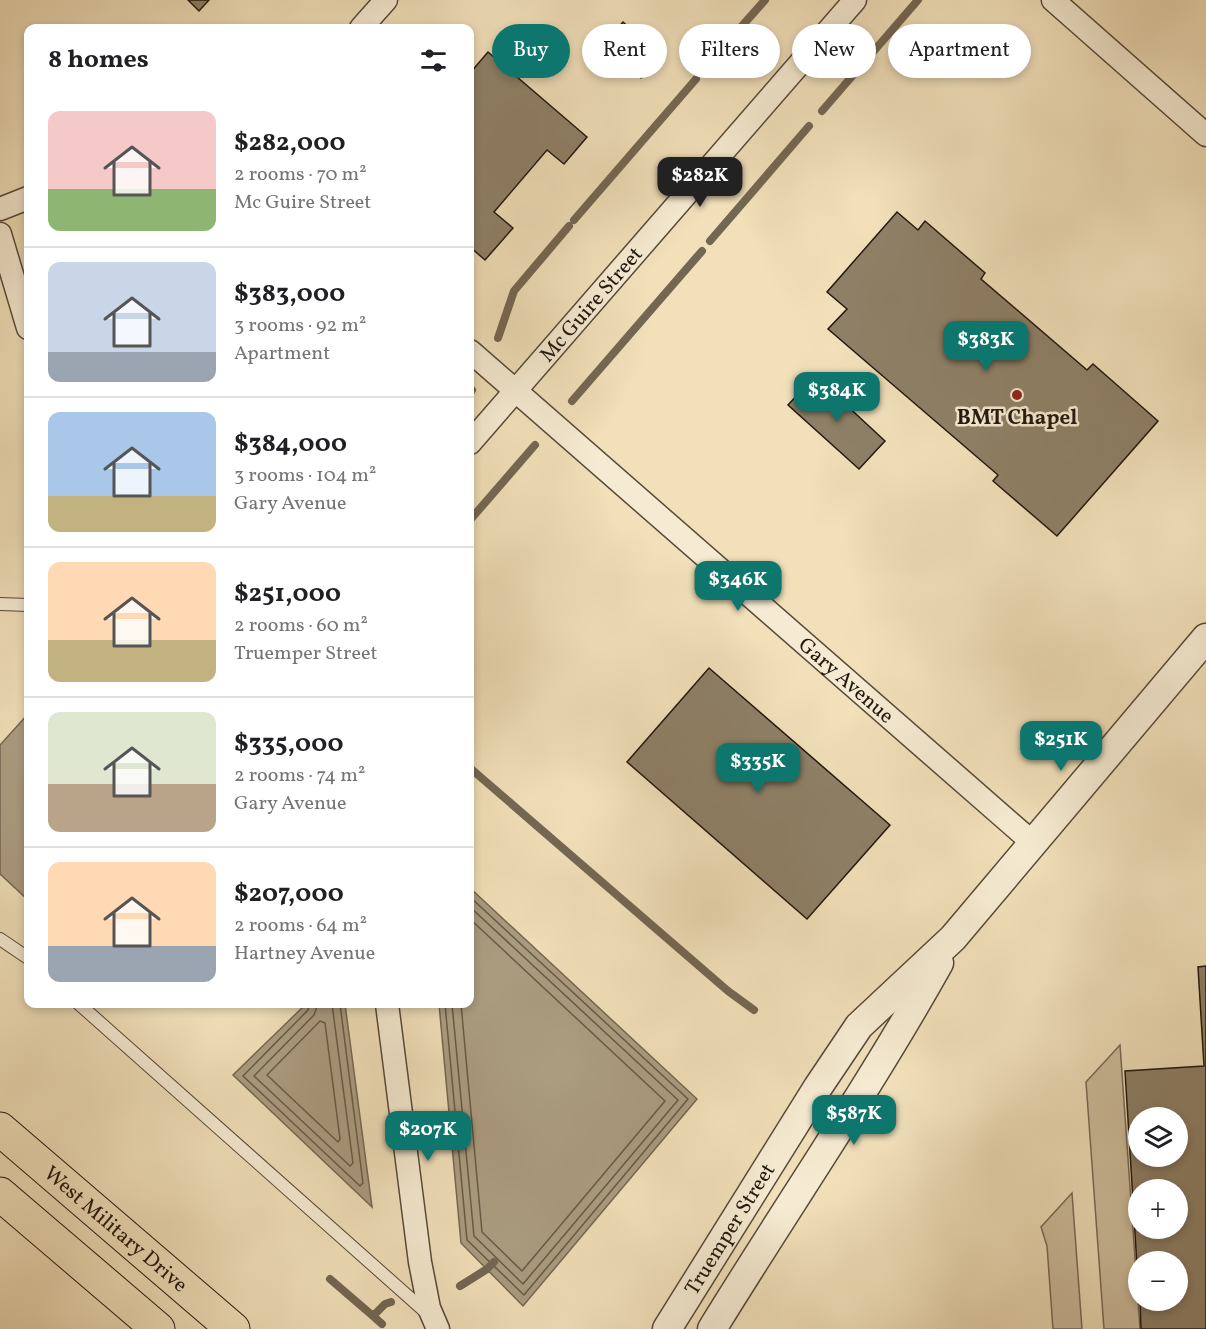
<!DOCTYPE html>
<html lang="en">
<head>
<meta charset="utf-8">
<style>
  :root { --surface:#fff; --page:#f2f2f2; --text:#202124; --muted:#757577; --line:#e0e0e0; --accent:#0f766e }
  body { margin:0; font-family:Vollkorn,serif; background:var(--page); color:var(--text); height:100vh; display:flex; flex-direction:column; font-size:22px; white-space:nowrap }
  * { box-sizing:border-box; margin:0 }
  p { font-size:20px; color:var(--muted) }
  .icon { flex:none; width:33px; height:33px; fill:none; stroke:currentColor; stroke-width:2; stroke-linecap:round; stroke-linejoin:round }
  .map { position:relative; flex:1; overflow:hidden }
  .details { position:absolute; left:24px; top:24px; width:450px; height:984px; display:flex; flex-direction:column; background:var(--surface); border-radius:12px; box-shadow:0 3px 9px #0003 }
  .details>* { flex:none }
  .banner { position:absolute; left:492px; top:24px; width:570px; height:54px; display:flex; gap:12px }
  .fabs { position:absolute; left:1128px; top:1107px; display:grid; gap:12px }
  .fabs a { display:grid; place-items:center; width:60px; height:60px; border-radius:50%; background:var(--surface); box-shadow:0 3px 9px #0003; font-size:30px }
  .price { position:absolute; translate:-50% -51px; padding:0 14px; border-radius:12px; background:var(--accent); color:#fff; font-size:20px; line-height:39px; filter:drop-shadow(0 2px 3px #0008) }
  .price::after { content:''; position:absolute; left:50%; top:36px; width:18px; height:14px; margin-left:-9px; background:inherit; clip-path:polygon(0 0,100% 0,50% 100%) }
  .price.on { background:#222; color:#fff }
  ul { padding:0; list-style:none }
  li { display:flex; align-items:center; gap:18px; height:150px; padding:0 24px }
  li+li { border-top:2px solid var(--line) }
  li span { display:grid; place-items:center; flex:none; width:168px; height:120px; border-radius:12px; color:#555 }
  li>.icon { margin-inline-start:auto }
  span .icon { width:72px; height:72px; fill:#fffc; stroke-width:1 }
  li b { font-size:26px }
  h2 { display:flex; justify-content:space-between; align-items:center; height:72px; padding:0 24px; font-size:26px }
  .pill { padding:0 21px; border-radius:27px; background:var(--surface); box-shadow:0 3px 9px #0003; font-size:21px; line-height:54px }
  .pill.on { background:var(--accent); color:#fff }
  .map>svg:first-child { display:block }
  .green { fill:#cebe9d; stroke:#786a56; stroke-width:1.5 }
  .water { fill:#ab9c80; stroke:#746752; stroke-width:1.5 }
  .lines { fill:none; stroke-linecap:round; stroke-linejoin:round }
  .shore { stroke:#665a47; stroke-width:1.5 }
  .stream { stroke:#746752; stroke-width:8 }
  .building { fill:#8e8067; stroke:#22170e; stroke-width:1.5; fill-rule:evenodd }
  .service-casing { stroke:#564939; stroke-width:14 }
  .minor-casing { stroke:#564939; stroke-width:25 }
  .tertiary-casing { stroke:#564939; stroke-width:31 }
  .primary-casing { stroke:#22170e; stroke-width:35 }
  .service { stroke:#f6ebd2; stroke-width:12 }
  .minor { stroke:#f6ebd2; stroke-width:22 }
  .tertiary { stroke:#f6ebd2; stroke-width:28 }
  .primary { stroke:#f1e0ba; stroke-width:33 }
  .poi-dot { fill:#8f2418; stroke:#f6ebd2; stroke-width:2 }
  .labels { text-anchor:middle; stroke-width:5; stroke-linejoin:round; paint-order:stroke }
  .street-label { font-size:21px; fill:#22170e; stroke:#f6ebd2 }
  .poi-label { font-size:21px; font-weight:bold; fill:#22170e; stroke:#f6ebd2 }
</style>
</head>
<body>
<div class="map">
<svg width="1206" height="1329" viewBox="0 0 1206 1329">
  <rect width="100%" height="100%" fill="#f1e0ba"/>
  <filter id="stains"><feTurbulence type="fractalNoise" baseFrequency=".00333" numOctaves="4"/><feColorMatrix values="0 0 0 0 .2 0 0 0 0 .09 0 0 0 0 .02 0 0 0 .5 -.17"/></filter>
  <radialGradient id="worn" r=".72"><stop offset=".6" stop-color="#630" stop-opacity="0"/><stop offset="1" stop-color="#630" stop-opacity=".3"/></radialGradient>
  <path class="green" d="M1120 1045 1140 1329H1104L1086 1082Z
    M1072 1193 1082 1329H1053L1047 1246 1041 1227Z"/>
  <path class="water" d="M28 714V900L0 874V745Z
    M470 888 697 1099 523 1306 461 1243 439 1004H470Z
    M306 1004H345L372 1207 233 1075Z"/>
  <g class="lines">
    <path class="shore" d="M310 1004 308 1010 243 1076 360 1186 363 1183 340 1004
      M318 1004 314 1015 254 1076 350 1166 353 1163 332 1004
      M445 1004 467 1240 524 1295 688 1099 470 897
      M452 1004 474 1236 523 1284 678 1100 470 907
      M461 1004 482 1232 522 1271 665 1101 470 919
      M320 1021 325 1023 340 1139 338 1142 267 1075Z"/>
    <path class="stream" d="M701 72 765 0
      M822 111 918 0
      M574 220 696 79
      M710 241 809 126
      M498 338 514 291 569 226
      M470 393 472 390
      M572 401 702 251
      M470 520 535 445
      M470 768 728 991 754 1010
      M330 1279 373 1316
      M460 1286 487 1269 494 1262
      M382 1324 373 1316 385 1304 391 1302"/>
  </g>
  <path class="building" d="M188 0H209L199 11Z
    M623 22 661 56 641 78 603 45Z
    M488 52 587 137 564 164 547 150 494 212 513 228 485 260 470 247V73Z
    M897 212 918 230 925 221 985 273 981 279 1087 370 1093 364 1158 421 1057 536 993 481 998 475 828 329 847 309 827 292Z
    M815 376 885 441 859 469 788 405Z
    M709 668 890 825 807 919 627 762Z
    M1206 966V1329H1141L1140 1300H1178V1262H1138V1282L1125 1071 1204 1066 1198 967ZM1138 1118H1178V1156H1138ZM1138 1190H1178V1228H1138Z"/>
  <g class="lines">
    <g class="service-casing">
      <path id="service" d="M0 604 28 605
        M0 939 28 958
        M79 1004 428 1314"/>
    </g>
    <g class="minor-casing">
      <g id="minor">
        <path d="M1053 0 1206 135"/>
        <path d="M361 28 386 0"/>
        <path d="M0 209 28 198"/>
        <path d="M0 234 28 328"/>
        <path id="s1" d="M470 351 1032 842"/>
        <path id="s2" d="M470 443 855 0"/>
        <path d="M387 1004 420 1262 429 1308 438 1329"/>
      </g>
    </g>
    <g class="tertiary-casing">
      <g id="tertiary">
        <path id="s3" d="M667 1329 818 1087 859 1026 953 938 1206 638"/>
        <path d="M712 1329C787 1207 869 1088 939 963"/>
      </g>
    </g>
    <g class="primary-casing">
      <g id="primary">
        <path id="s4" d="M0 1129 233 1329"/>
        <path d="M0 1194 158 1329"/>
      </g>
    </g>
    <use href="#service" class="service"/>
    <use href="#minor" class="minor"/>
    <use href="#tertiary" class="tertiary"/>
    <use href="#primary" class="primary"/>
  </g>
  <circle class="poi-dot" cx="1017" cy="395" r="6"/>
  <g class="labels">
    <g class="street-label">
      <text dy="7" stroke="none"><textPath href="#s2" startOffset="184">Mc Guire Street</textPath></text>
      <text dy="7" stroke="none"><textPath href="#s1" startOffset="500">Gary Avenue</textPath></text>
      <text dy="7" stroke="none"><textPath href="#s4" startOffset="153">West Military Drive</textPath></text>
      <text dy="7" stroke="none"><textPath href="#s3" startOffset="118">Truemper Street</textPath></text>
    </g>
    <g class="poi-label">
      <text x="1017" y="424">BMT Chapel</text>
    </g>
  </g>
  <rect width="100%" height="100%" filter="url(#stains)"/>
  <rect width="100%" height="100%" fill="url(#worn)"/>
</svg>
<div class="fabs">
<a><svg class="icon" aria-label="layers" viewBox="0 0 24 24"><path d="M12 4l9 5-9 5-9-5zM3 14l9 5 9-5"/></svg></a>
<a>+</a>
<a>−</a>
</div>
<b class="price on" style="left:700px;top:208px">$282K</b>
<b class="price" style="left:986px;top:372px">$383K</b>
<b class="price" style="left:837px;top:423px">$384K</b>
<b class="price" style="left:738px;top:612px">$346K</b>
<b class="price" style="left:1061px;top:772px">$251K</b>
<b class="price" style="left:758px;top:794px">$335K</b>
<b class="price" style="left:854px;top:1146px">$587K</b>
<b class="price" style="left:428px;top:1162px">$207K</b>
<div class="banner">
<a class="pill on">Buy</a>
<a class="pill">Rent</a>
<a class="pill">Filters</a>
<a class="pill">New</a>
<a class="pill">Apartment</a>
</div>
<section class="details">
<h2>8 homes<svg class="icon" aria-label="filters" viewBox="0 0 24 24"><path d="M4 7h16M4 17h16"/><circle cx="9" cy="7" r="2"/><circle cx="15" cy="17" r="2"/></svg></h2>
<ul>
<li><span style="background:linear-gradient(#f6c9c9 65%,#8fb573 0)"><svg class="icon" aria-label="home" viewBox="0 0 24 24"><path d="M3 11l9-7 9 7M6 9v11h12V9"/></svg></span><div><b>$282,000</b><p>2 rooms · 70 m²</p><p>Mc Guire Street</p></div></li>
<li><span style="background:linear-gradient(#c9d6e8 75%,#9aa5b1 0)"><svg class="icon" aria-label="home" viewBox="0 0 24 24"><path d="M3 11l9-7 9 7M6 9v11h12V9"/></svg></span><div><b>$383,000</b><p>3 rooms · 92 m²</p><p>Apartment</p></div></li>
<li><span style="background:linear-gradient(#a9c7e8 70%,#c2b280 0)"><svg class="icon" aria-label="home" viewBox="0 0 24 24"><path d="M3 11l9-7 9 7M6 9v11h12V9"/></svg></span><div><b>$384,000</b><p>3 rooms · 104 m²</p><p>Gary Avenue</p></div></li>
<li><span style="background:linear-gradient(#ffd9b3 65%,#c2b280 0)"><svg class="icon" aria-label="home" viewBox="0 0 24 24"><path d="M3 11l9-7 9 7M6 9v11h12V9"/></svg></span><div><b>$251,000</b><p>2 rooms · 60 m²</p><p>Truemper Street</p></div></li>
<li><span style="background:linear-gradient(#dfe7d0 60%,#b9a48a 0)"><svg class="icon" aria-label="home" viewBox="0 0 24 24"><path d="M3 11l9-7 9 7M6 9v11h12V9"/></svg></span><div><b>$335,000</b><p>2 rooms · 74 m²</p><p>Gary Avenue</p></div></li>
<li><span style="background:linear-gradient(#ffd9b3 70%,#9aa5b1 0)"><svg class="icon" aria-label="home" viewBox="0 0 24 24"><path d="M3 11l9-7 9 7M6 9v11h12V9"/></svg></span><div><b>$207,000</b><p>2 rooms · 64 m²</p><p>Hartney Avenue</p></div></li>
</ul>
</section>
</div>
</body>
</html>
